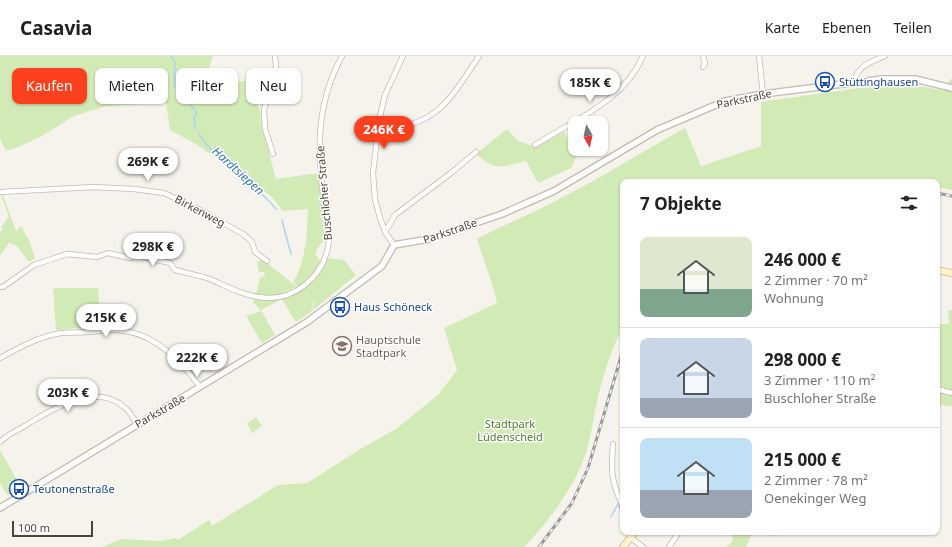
<!DOCTYPE html>
<html lang="de">
<head>
<meta charset="utf-8">
<style>
  :root { --surface:#fff; --page:#f2f2f2; --text:#202124; --muted:#757577; --line:#e0e0e0; --accent:#fc3f1d }
  body { margin:0; font-family:"Noto Sans",sans-serif; background:var(--page); color:var(--text); height:100vh; display:flex; flex-direction:column; font-size:15px; white-space:nowrap }
  * { box-sizing:border-box; margin:0 }
  p { font-size:13px; color:var(--muted) }
  .icon { flex:none; width:22px; height:22px; fill:none; stroke:currentColor; stroke-width:2; stroke-linecap:round; stroke-linejoin:round }
  .map { position:relative; flex:1; overflow:hidden }
  .drawer { position:absolute; left:620px; top:123px; width:320px; height:356px; display:flex; flex-direction:column; background:var(--surface); border-radius:8px; box-shadow:0 1px 3px #0004 }
  .drawer>* { flex:none }
  .guide { position:absolute; left:12px; top:12px; width:380px; height:36px; display:flex; gap:8px }
  .needle { width:26px; rotate:172deg }
  .fabs { position:absolute; left:568px; top:60px; display:grid; gap:8px }
  .fabs a { display:grid; place-items:center; width:40px; height:40px; border-radius:8px; background:var(--surface); box-shadow:0 1px 3px #0004; font-size:20px }
  .scale { position:absolute; left:12px; bottom:10px; width:81px; box-sizing:border-box; padding-left:4px; border:2px solid #4b4439; border-top:0; font-size:11px; line-height:14px; white-space:nowrap; color:#4b4439; -webkit-text-stroke:3px #fff; paint-order:stroke }
  .price { position:absolute; translate:-50% -34px; padding:0 9px; border-radius:14px; background:#fff; color:#222; font-size:13px; line-height:26px; filter:drop-shadow(0 1px 2px #0008) }
  .price::after { content:''; position:absolute; left:50%; top:24px; width:12px; height:9px; margin-left:-6px; background:inherit; clip-path:polygon(0 0,100% 0,50% 100%) }
  .price.current { background:var(--accent); color:#fff }
  ul { padding:0; list-style:none }
  li { display:flex; align-items:center; gap:12px; height:100px; padding:0 20px }
  li+li { border-top:1px solid var(--line) }
  li span { display:grid; place-items:center; flex:none; width:112px; height:80px; border-radius:8px; color:#555 }
  li>.icon { margin-inline-start:auto }
  span .icon { width:48px; height:48px; fill:#fffc; stroke-width:1 }
  li b { font-size:17px }
  h2 { display:flex; justify-content:space-between; align-items:center; height:48px; padding:0 20px; font-size:17px }
  .pill { padding:0 14px; border-radius:8px; background:var(--surface); box-shadow:0 1px 3px #0004; font-size:14px; line-height:36px }
  .pill.current { background:var(--accent); color:#fff }
  header { display:flex; align-items:center; gap:24px; box-sizing:border-box; height:56px; padding:0 20px; background:var(--surface); border-bottom:1px solid var(--line) }
  header strong { font-size:19px }
  nav { display:flex; gap:22px; margin-inline-start:auto; font-size:14px }
  .map>svg:first-child { display:block }
  .green { fill:#d2eab5 }
  .lines { fill:none; stroke-linecap:round; stroke-linejoin:round }
  .stream { stroke:#a9d4f2; stroke-width:1.5 }
  .minor-casing { stroke:#c2bbae; stroke-width:6 }
  .tertiary-casing { stroke:#c2bbae; stroke-width:8 }
  .secondary-casing { stroke:#d6c79b; stroke-width:8 }
  .minor { stroke:#fff; stroke-width:4.5 }
  .tertiary { stroke:#fff; stroke-width:5.5 }
  .secondary { stroke:#fff3cd; stroke-width:6 }
  .rail-casing { stroke:#9a9a9a; stroke-width:3 }
  .rail { stroke:#fff; stroke-width:1.5; stroke-dasharray:4.5; stroke-linecap:butt }
  .labels { text-anchor:middle; stroke-width:3; stroke-linejoin:round; paint-order:stroke }
  .transit-label { font-size:11px; fill:#164399; stroke:#fff; text-anchor:start }
  .street-label { font-size:11px; fill:#4b4439; stroke:#fff }
  .education-label { font-size:11px; fill:#785e54; stroke:#fff; text-anchor:start }
  .park-label { font-size:11px; fill:#4a7f2a; stroke:#fff }
  .water-label { font-size:12px; font-style:italic; fill:#2e7ab2; stroke:#fff }
</style>
</head>
<body>
<header>
<strong>Casavia</strong>
<nav><a>Karte</a><a>Ebenen</a><a>Teilen</a></nav>
</header>
<div class="map">
<svg width="952" height="491" viewBox="0 0 952 491">
  <rect width="100%" height="100%" fill="#f6f3ec"/>
  <path class="green" d="M0 0H213L204 26 250 25 254 43 260 54 262 71 276 123 318 117 325 184 319 190 315 198 320 205 328 204 329 202 344 204 356 219 312 255 315 245 310 241 314 245 311 256 296 266 282 243 261 254 275 279 262 287 246 260 261 255 253 246 254 243 270 244 299 236 300 233 293 226C306 205 307 178 308 153L283 155 270 139 196 88 170 74 166 47 106 50 74 60 40 81 18 91 6 95 0 83Z
    M952 22V134L937 131V126L912 125 623 126V271C611 294 602 322 597 346 593 363 591 381 586 397 573 433 550 464 524 491H102L121 483 161 485 176 482 178 484 209 464 212 470 278 429 307 427 362 392 396 373 438 339 457 314 444 272 497 247 494 234 477 183C494 174 512 166 529 158 583 133 633 101 685 72L701 110 761 90V46L881 29H911L941 34Z
    M507 73 518 85 536 91 563 74 577 99 571 112 538 127 526 105C500 111 498 116 476 98Z
    M1 139H3L16 175 21 170 30 186 35 202 29 206 17 190 9 187 0 200V176L3 172 1 171 9 161Z
    M262 203 296 230 295 232 276 239H256L260 221 265 220 264 216H259L257 206Z
    M58 232H98L101 270 56 274 53 233Z
    M948 254H952V350L937 349V268H949Z
    M256 361 262 370 252 377 247 367Z
    M0 394 21 431 7 439 0 427Z
    M731 476H778L777 480 752 477 746 491H726L733 485Z"/>
  <g class="lines">
    <path class="stream" d="M171 0 175 6 174 29 178 32 180 40 187 45 197 57 194 62 195 72
      M199 78C218 109 254 125 276 153
      M282 164 291 198
      M618 448 623 459
      M611 461 618 448"/>
    <g class="minor-casing">
      <path id="minor" d="M703 0 705 7 703 11
        M759 0 763 38
        M854 26C858 9 871 6 885 0
        M379 72C436 73 451 42 479 0
        M535 89C574 64 623 46 643 0
        M273 98 265 73 264 54 276 10 275 0
        M0 136 94 131 134 133 164 137 202 155 243 178 252 186 255 196 267 205
        M385 176 395 159 451 117 476 96
        M394 189 385 176 380 162 375 143 373 117 379 64 385 39 403 0
        M0 231H3L34 209 67 198 97 201 108 197 130 202 136 199 170 207 175 214C186 217 199 219 210 223 226 230 242 239 259 241 294 247 325 220 329 185 321 118 308 63 342 0
        M0 302C20 291 38 281 61 277 73 276 86 277 98 275 142 267 176 297 200 331
        M937 333 952 337
        M0 386C9 377 21 373 31 366 56 351 97 327 124 351 130 355 133 362 137 368
        M613 388C611 416 611 425 623 451
        M631 482 643 491
        M669 491 679 476"/>
    </g>
    <g class="tertiary-casing">
      <path id="tertiary" d="M0 452 307 266 382 210 394 189 429 183 502 158 554 135 657 74 725 45 763 38 882 23H915L952 32"/>
    </g>
    <g class="secondary-casing">
      <path id="secondary" d="M937 214 952 217
        M623 491 635 476"/>
    </g>
    <use href="#minor" class="minor"/>
    <use href="#tertiary" class="tertiary"/>
    <use href="#secondary" class="secondary"/>
    <g class="rail-casing">
      <path id="rail" d="M937 137 952 140
        M539 491 572 447 588 412 623 294"/>
    </g>
    <use href="#rail" class="rail"/>
  </g>
  <defs>
    <g id="bus-ring" transform="scale(1)"><circle r="9.5" fill="#fff" stroke="#1a4fb4" stroke-width="1.5"/><path d="M-5-6H5V4H4V6H2V4H-2V6H-4V4H-5ZM-3.5-4V0h7V-4ZM-3.5 1.2v1.5H-2V1.2ZM2 1.2v1.5H3.5V1.2Z" fill="#1a4fb4"/></g>
    <g id="school-ring" transform="scale(1)"><circle r="9.5" fill="#fff" stroke="#8d6e63" stroke-width="1.5"/><path d="M0-5L7-2L0 1L-7-2ZM-4 1L0 2.5L4 1V4Q0 6-4 4Z" fill="#8d6e63"/></g>
  </defs>
  <g fill-rule="evenodd">
    <use href="#bus-ring" x="825" y="26"/>
    <use href="#bus-ring" x="340" y="251"/>
    <use href="#school-ring" x="342" y="290"/>
    <use href="#bus-ring" x="19" y="433"/>
  </g>
  <g class="labels">
    <g class="transit-label">
      <text x="839" y="30">Stüttinghausen</text>
      <text x="354" y="255">Haus Schöneck</text>
      <text x="33" y="437">Teutonenstraße</text>
    </g>
    <g class="street-label">
      <text transform="translate(744 43) rotate(-12)" y="4">Parkstraße</text>
      <text transform="translate(324 137) rotate(-95)" y="4">Buschloher Straße</text>
      <text transform="translate(200 155) rotate(28)" y="4">Birkenweg</text>
      <text transform="translate(450 175) rotate(-19)" y="4">Parkstraße</text>
      <text transform="translate(160 355) rotate(-30)" y="4">Parkstraße</text>
    </g>
    <g class="education-label">
      <text x="356" y="288">Hauptschule<tspan x="356" dy="13">Stadtpark</tspan></text>
    </g>
    <g class="park-label">
      <text x="510" y="372">Stadtpark<tspan x="510" dy="13">Lüdenscheid</tspan></text>
    </g>
    <g class="water-label">
      <text transform="translate(238 115) rotate(42)" y="4">Hardtsiepen</text>
    </g>
  </g>
</svg>
<div class="fabs">
<a><svg class="needle" viewBox="-14 -14 28 28"><path d="M0-13l5 13h-10z" fill="#e53935"/><path d="M0 13l5-13h-10z" fill="#757577"/></svg></a>
</div>
<div class="scale">100 m</div>
<b class="price" style="left:590px;top:47px">185K €</b>
<b class="price current" style="left:384px;top:94px">246K €</b>
<b class="price" style="left:148px;top:126px">269K €</b>
<b class="price" style="left:153px;top:211px">298K €</b>
<b class="price" style="left:106px;top:282px">215K €</b>
<b class="price" style="left:197px;top:322px">222K €</b>
<b class="price" style="left:68px;top:357px">203K €</b>
<div class="guide">
<a class="pill current">Kaufen</a>
<a class="pill">Mieten</a>
<a class="pill">Filter</a>
<a class="pill">Neu</a>
</div>
<section class="drawer">
<h2>7 Objekte<svg class="icon" aria-label="filters" viewBox="0 0 24 24"><path d="M4 7h16M4 17h16"/><circle cx="9" cy="7" r="2"/><circle cx="15" cy="17" r="2"/></svg></h2>
<ul>
<li><span style="background:linear-gradient(#dfe7d0 65%,#7fa58c 0)"><svg class="icon" aria-label="home" viewBox="0 0 24 24"><path d="M3 11l9-7 9 7M6 9v11h12V9"/></svg></span><div><b>246 000 €</b><p>2 Zimmer · 70 m²</p><p>Wohnung</p></div></li>
<li><span style="background:linear-gradient(#c9d6e8 75%,#9aa5b1 0)"><svg class="icon" aria-label="home" viewBox="0 0 24 24"><path d="M3 11l9-7 9 7M6 9v11h12V9"/></svg></span><div><b>298 000 €</b><p>3 Zimmer · 110 m²</p><p>Buschloher Straße</p></div></li>
<li><span style="background:linear-gradient(#bfe0f5 65%,#9aa5b1 0)"><svg class="icon" aria-label="home" viewBox="0 0 24 24"><path d="M3 11l9-7 9 7M6 9v11h12V9"/></svg></span><div><b>215 000 €</b><p>2 Zimmer · 78 m²</p><p>Oenekinger Weg</p></div></li>
</ul>
</section>
</div>
</body>
</html>
